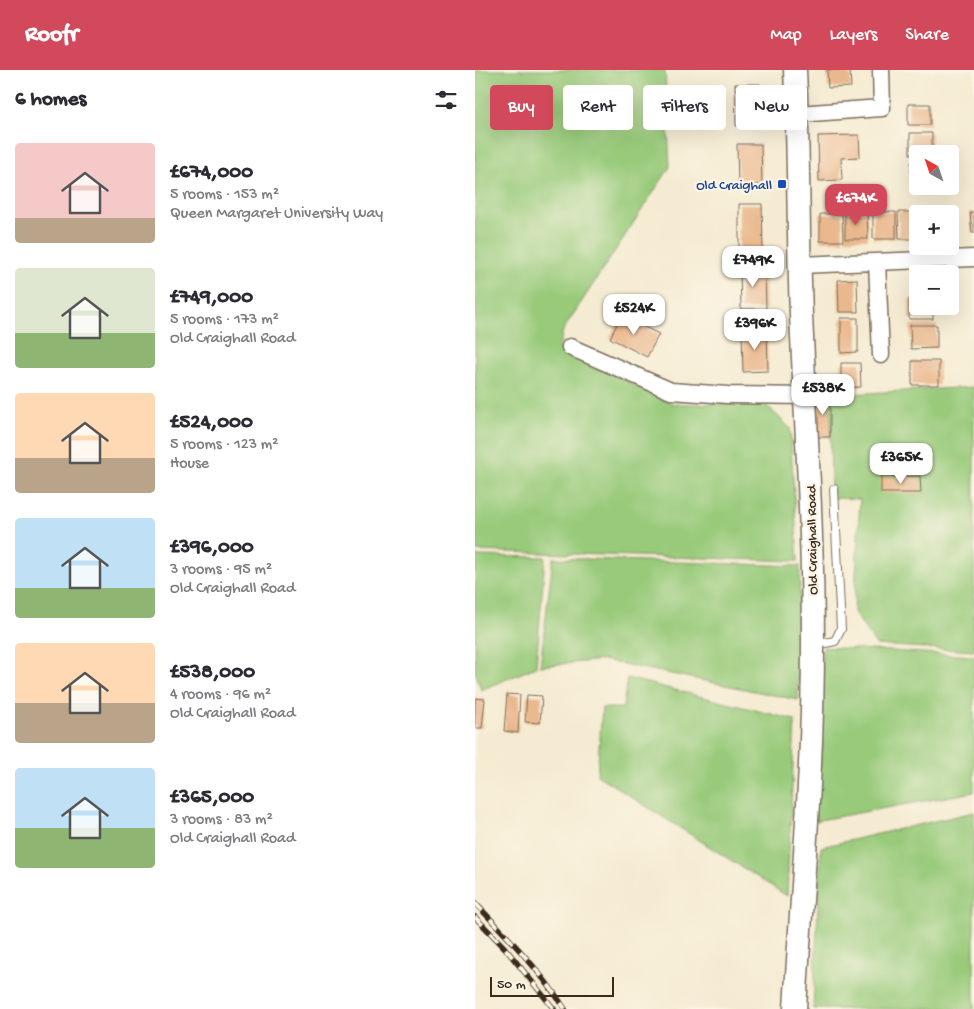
<!DOCTYPE html>
<html lang="en">
<head>
<meta charset="utf-8">
<style>
  :root { --surface:#fff; --page:#f2f2f3; --text:#2b2b33; --muted:#7c7c81; --accent:#d1495b }
  body { margin:0; font-family:"Gochi Hand",sans-serif; background:var(--page); color:var(--text); height:100vh; display:flex; flex-direction:column; font-size:19px; white-space:nowrap }
  * { box-sizing:border-box; margin:0 }
  p { font-size:16px; color:var(--muted) }
  .icon { flex:none; width:28px; height:28px; fill:none; stroke:currentColor; stroke-width:2; stroke-linecap:round; stroke-linejoin:round }
  .map { position:relative; flex:1; overflow:hidden }
  .side { display:flex; flex-direction:column; background:var(--surface); width:475px }
  .side>* { flex:none }
  .guide { position:absolute; left:15px; top:15px; width:409px; height:45px; display:flex; gap:10px }
  .needle { width:32px; rotate:320deg }
  .controls { position:absolute; left:434px; top:75px; display:grid; gap:10px }
  .controls a { display:grid; place-items:center; width:50px; height:50px; border-radius:5px; background:var(--surface); box-shadow:0 5px 20px #0002; font-size:25px }
  .scale { position:absolute; left:15px; bottom:12px; width:124px; box-sizing:border-box; padding-left:5px; border:2px solid #3b2a1e; border-top:0; font-size:14px; line-height:18px; white-space:nowrap; color:#3b2a1e; -webkit-text-stroke:4px #fcf5e5; paint-order:stroke }
  .price { position:absolute; translate:-50% -42px; padding:0 11px; border-radius:10px; background:#fff; color:#222; font-size:16px; line-height:32px; filter:drop-shadow(0 1px 2px #0008) }
  .price::after { content:''; position:absolute; left:50%; top:30px; width:15px; height:11px; margin-left:-8px; background:inherit; clip-path:polygon(0 0,100% 0,50% 100%) }
  .price.on { background:var(--accent); color:#fff }
  ul { padding:0; list-style:none }
  li { display:flex; align-items:center; gap:15px; height:125px; padding:0 15px }
  li span { display:grid; place-items:center; flex:none; width:140px; height:100px; border-radius:5px; color:#555 }
  li>.icon { margin-inline-start:auto }
  span .icon { width:60px; height:60px; fill:#fffc; stroke-width:1 }
  li b { font-size:21px }
  h2 { display:flex; justify-content:space-between; align-items:center; height:60px; padding:0 15px; font-size:21px }
  .chip { padding:0 18px; border-radius:5px; background:var(--surface); box-shadow:0 5px 20px #0002; font-size:18px; line-height:45px }
  .chip.on { background:var(--accent); color:#fff }
  header { display:flex; align-items:center; gap:30px; box-sizing:border-box; height:70px; padding:0 25px; background:var(--accent); color:#fff }
  header strong { font-size:24px }
  nav { display:flex; gap:28px; margin-inline-start:auto; font-size:18px }
  main { display:flex; flex:1; min-height:0 }
  .map>svg:first-child { display:block }
  .green { fill:#98ca7a; stroke:#6a7a4c }
  .building { fill:#eab88e }
  .lines { fill:none; stroke-linecap:round; stroke-linejoin:round }
  .lane-casing { stroke:#7c6e5d; stroke-width:10 }
  .street-casing { stroke:#7c6e5d; stroke-width:19 }
  .secondary-casing { stroke:#7c6e5d; stroke-width:25 }
  .lane { stroke:#fff; stroke-width:8 }
  .street { stroke:#fff; stroke-width:16 }
  .secondary { stroke:#fff; stroke-width:22 }
  .rail-casing { stroke:#3b2a1e; stroke-width:5.5 }
  .rail { stroke:#fcf5e5; stroke-width:4; stroke-dasharray:11; stroke-linecap:butt }
  .transit-dot { fill:#1a4fb4; stroke:#fcf5e5; stroke-width:2 }
  .labels { text-anchor:middle; stroke-width:4.5; stroke-linejoin:round; paint-order:stroke }
  .transit-label { font-size:14px; fill:#164399; stroke:#fcf5e5; text-anchor:end }
  .street-label { font-size:14px; fill:#3b2a1e; stroke:#fcf5e5 }
</style>
</head>
<body>
<header>
<strong>Roofr</strong>
<nav><a>Map</a><a>Layers</a><a>Share</a></nav>
</header>
<main>
<section class="side">
<h2>6 homes<svg class="icon" aria-label="filters" viewBox="0 0 24 24"><path d="M4 7h16M4 17h16"/><circle cx="9" cy="7" r="2"/><circle cx="15" cy="17" r="2"/></svg></h2>
<ul>
<li><span style="background:linear-gradient(#f6c9c9 75%,#b9a48a 0)"><svg class="icon" aria-label="home" viewBox="0 0 24 24"><path d="M3 11l9-7 9 7M6 9v11h12V9"/></svg></span><div><b>£674,000</b><p>5 rooms · 153 m²</p><p>Queen Margaret University Way</p></div></li>
<li><span style="background:linear-gradient(#dfe7d0 65%,#8fb573 0)"><svg class="icon" aria-label="home" viewBox="0 0 24 24"><path d="M3 11l9-7 9 7M6 9v11h12V9"/></svg></span><div><b>£749,000</b><p>5 rooms · 173 m²</p><p>Old Craighall Road</p></div></li>
<li><span style="background:linear-gradient(#ffd9b3 65%,#b9a48a 0)"><svg class="icon" aria-label="home" viewBox="0 0 24 24"><path d="M3 11l9-7 9 7M6 9v11h12V9"/></svg></span><div><b>£524,000</b><p>5 rooms · 123 m²</p><p>House</p></div></li>
<li><span style="background:linear-gradient(#bfe0f5 70%,#8fb573 0)"><svg class="icon" aria-label="home" viewBox="0 0 24 24"><path d="M3 11l9-7 9 7M6 9v11h12V9"/></svg></span><div><b>£396,000</b><p>3 rooms · 95 m²</p><p>Old Craighall Road</p></div></li>
<li><span style="background:linear-gradient(#ffd9b3 60%,#b9a48a 0)"><svg class="icon" aria-label="home" viewBox="0 0 24 24"><path d="M3 11l9-7 9 7M6 9v11h12V9"/></svg></span><div><b>£538,000</b><p>4 rooms · 96 m²</p><p>Old Craighall Road</p></div></li>
<li><span style="background:linear-gradient(#bfe0f5 60%,#8fb573 0)"><svg class="icon" aria-label="home" viewBox="0 0 24 24"><path d="M3 11l9-7 9 7M6 9v11h12V9"/></svg></span><div><b>£365,000</b><p>3 rooms · 83 m²</p><p>Old Craighall Road</p></div></li>
</ul>
</section>
<div class="map">
<svg width="499" height="939" viewBox="0 0 499 939">
  <rect width="100%" height="100%" fill="#fcf5e5"/>
  <filter id="ink" filterUnits="userSpaceOnUse"><feTurbulence type="fractalNoise" baseFrequency=".02" numOctaves="2"/><feDisplacementMap in="SourceGraphic" scale="10" xChannelSelector="R" yChannelSelector="G"/><feConvolveMatrix kernelMatrix="1 2 1 2 8 2 1 2 1" color-interpolation-filters="sRGB"/></filter>
  <filter id="wash" filterUnits="userSpaceOnUse"><feTurbulence type="fractalNoise" baseFrequency=".0096" numOctaves="4" result="noise"/><feDisplacementMap in="SourceGraphic" scale="20" xChannelSelector="R" yChannelSelector="G"/><feGaussianBlur stdDeviation="1.12" result="paint"/><feColorMatrix in="noise" values="0 0 0 0 0 0 0 0 0 0 0 0 0 0 0 0 0 1.4 0 .05"/><feComposite in="paint" operator="in"/></filter>
  <g filter="url(#wash)">
    <rect width="100%" height="100%" fill="#f5ebd2"/>
    <path class="green" d="M0 0H190L195 97 88 260 84 278 198 334H290L315 358 323 491 0 481Z
      M499 317V581L401 575 379 542 385 429 356 428 355 325Z
      M0 486 70 487 61 597 6 620 0 600Z
      M78 488 325 496 323 630 128 590 65 596Z
      M348 577 499 586V722L339 751Z
      M152 608 320 650 312 826 122 705 127 638H148Z
      M499 742V939H338L346 777Z"/>
    <g id="blocks">
      <path class="building" d="M352 0H375L376 17 353 18Z
        M260 14H285L286 55 261 56Z
        M433 34H455V55H433Z
        M435 63H457V84H435Z
        M384 65 385 87 366 88 367 110 344 111 343 66Z
        M262 74H286L287 115 263 116Z
        M436 92H442V113H436Z
        M264 134H287L288 182H264Z
        M449 141H472V144H449Z
        M370 142H392L393 169H370Z
        M398 142H421V169H398Z
        M423 142H446V144H442V169H424Z
        M495 142H499V163H497Z
        M345 144H367L368 171H345Z
        M290 197 291 239H266L265 198Z
        M382 209 383 242H364L363 210Z
        M434 229H442V236H458V249H434Z
        M146 246 184 264 172 287 135 268Z
        M366 248H383V282L366 283Z
        M435 255H462V278L436 279Z
        M267 260H292L293 301 268 302Z
        M437 291H464V315H437Z
        M366 293H385L386 317 366 318Z
        M341 325H355V367H341Z
        M445 406 446 423H406V407Z
        M32 624 45 625 43 663 29 661Z
        M52 625 67 626 65 653 50 652Z
        M0 628 10 629 7 658H0Z"/>
    </g>
  </g>
  <g filter="url(#ink)">
    <use href="#blocks" fill-opacity="0" stroke="#7c6e5d" stroke-width="1"/>
    <g class="lines">
      <g class="lane-casing">
        <path id="lane" d="M340 575 360 571 366 559 359 419"/>
      </g>
      <g class="street-casing">
        <path id="street" d="M322 44 407 38 406 0
          M402 192 406 285
          M324 195 499 188
          M95 277 196 321 253 325 330 326"/>
      </g>
      <g class="secondary-casing">
        <path id="secondary" d="M320 0C324 82 323 164 326 245 331 356 338 466 338 576 338 696 327 819 320 939"/>
      </g>
      <use href="#lane" class="lane"/>
      <use href="#street" class="street"/>
      <use href="#secondary" class="secondary"/>
      <g class="rail-casing">
        <path id="rail" d="M0 833C32 866 65 900 90 939
          M0 847 30 878 79 939"/>
      </g>
      <use href="#rail" class="rail"/>
    </g>
  </g>
  <rect class="transit-dot" x="302" y="109" width="10" height="10" rx="2.5"/>
  <g class="labels">
    <g class="transit-label">
      <text x="297" y="119">Old Craighall</text>
    </g>
    <g class="street-label">
      <text transform="translate(336 470) rotate(-91)" y="5">Old Craighall Road</text>
    </g>
  </g>
</svg>
<div class="controls">
<a><svg class="needle" viewBox="-14 -14 28 28"><path d="M0-13l5 13h-10z" fill="#e53935"/><path d="M0 13l5-13h-10z" fill="#7c7c81"/></svg></a>
<a>+</a>
<a>−</a>
</div>
<div class="scale">50 m</div>
<b class="price on" style="left:381px;top:156px">£674K</b>
<b class="price" style="left:278px;top:218px">£749K</b>
<b class="price" style="left:159px;top:266px">£524K</b>
<b class="price" style="left:280px;top:281px">£396K</b>
<b class="price" style="left:348px;top:346px">£538K</b>
<b class="price" style="left:426px;top:415px">£365K</b>
<div class="guide">
<a class="chip on">Buy</a>
<a class="chip">Rent</a>
<a class="chip">Filters</a>
<a class="chip">New</a>
</div>
</div>
</main>
</body>
</html>
